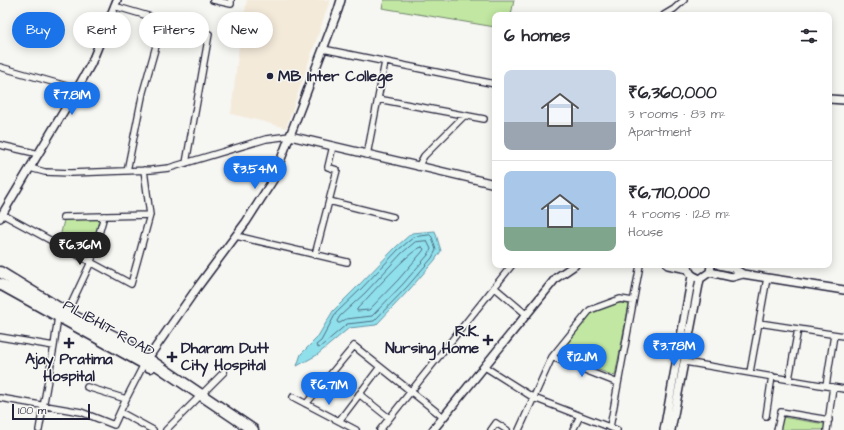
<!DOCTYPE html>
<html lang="en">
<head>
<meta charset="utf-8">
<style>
  :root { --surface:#fff; --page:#f7f7f7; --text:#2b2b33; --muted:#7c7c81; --line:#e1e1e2; --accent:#1a73e8 }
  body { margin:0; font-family:"Architects Daughter",sans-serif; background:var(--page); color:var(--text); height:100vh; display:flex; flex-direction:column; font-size:15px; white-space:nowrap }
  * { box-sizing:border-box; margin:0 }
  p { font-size:13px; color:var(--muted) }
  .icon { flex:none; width:22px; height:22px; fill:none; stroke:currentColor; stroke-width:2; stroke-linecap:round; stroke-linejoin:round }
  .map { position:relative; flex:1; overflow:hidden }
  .drawer { position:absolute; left:492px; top:12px; width:340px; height:256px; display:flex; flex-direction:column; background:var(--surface); border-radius:8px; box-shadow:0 2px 10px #0003 }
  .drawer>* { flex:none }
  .top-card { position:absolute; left:12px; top:12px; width:380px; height:36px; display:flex; gap:8px }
  .scale { position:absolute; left:12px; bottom:10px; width:78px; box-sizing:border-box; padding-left:4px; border:2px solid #22223b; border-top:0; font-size:11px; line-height:14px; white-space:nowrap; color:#22223b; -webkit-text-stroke:3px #f6f6f2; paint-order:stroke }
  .price { position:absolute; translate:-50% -34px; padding:0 9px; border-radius:14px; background:var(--accent); color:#fff; font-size:13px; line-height:26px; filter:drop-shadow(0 1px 2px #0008) }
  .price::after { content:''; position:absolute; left:50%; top:24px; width:12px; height:9px; margin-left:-6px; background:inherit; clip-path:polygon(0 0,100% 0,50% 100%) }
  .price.current { background:#222; color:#fff }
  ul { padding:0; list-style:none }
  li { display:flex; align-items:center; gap:12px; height:100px; padding:0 12px }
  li+li { border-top:1px solid var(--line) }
  li span { display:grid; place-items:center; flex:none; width:112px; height:80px; border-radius:8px; color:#555 }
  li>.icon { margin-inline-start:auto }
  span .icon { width:48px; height:48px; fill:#fffc; stroke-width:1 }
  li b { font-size:17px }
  h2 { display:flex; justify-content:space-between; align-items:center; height:48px; padding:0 12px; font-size:17px }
  .chip { padding:0 14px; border-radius:18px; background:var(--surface); box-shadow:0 2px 10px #0003; font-size:14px; line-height:36px }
  .chip.current { background:var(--accent); color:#fff }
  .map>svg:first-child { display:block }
  .built { fill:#f4eada }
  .green { fill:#c1e7a2; stroke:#72846e }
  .water { fill:#90e0ec; stroke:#6494a5 }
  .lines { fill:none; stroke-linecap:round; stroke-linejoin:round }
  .shore { stroke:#4e6e82; stroke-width:1 }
  .street-casing { stroke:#22223b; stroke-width:8 }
  .secondary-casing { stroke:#22223b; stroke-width:10 }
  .highway-casing { stroke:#22223b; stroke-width:13 }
  .street { stroke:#f6f6f2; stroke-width:5.5 }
  .secondary { stroke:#f6f6f2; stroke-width:7 }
  .highway { stroke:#f6f6f2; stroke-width:10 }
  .poi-dot { fill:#22223b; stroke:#f6f6f2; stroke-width:1.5 }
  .labels { text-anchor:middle; stroke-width:3; stroke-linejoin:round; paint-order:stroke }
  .poi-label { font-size:15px; font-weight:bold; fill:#22223b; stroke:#f6f6f2; text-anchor:start }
  .street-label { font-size:15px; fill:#22223b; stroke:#f6f6f2 }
</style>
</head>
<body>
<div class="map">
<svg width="844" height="430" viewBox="0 0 844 430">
  <rect width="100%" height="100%" fill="#f6f6f2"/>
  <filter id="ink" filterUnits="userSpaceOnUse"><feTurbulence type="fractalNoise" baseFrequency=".025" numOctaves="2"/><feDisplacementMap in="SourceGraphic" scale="8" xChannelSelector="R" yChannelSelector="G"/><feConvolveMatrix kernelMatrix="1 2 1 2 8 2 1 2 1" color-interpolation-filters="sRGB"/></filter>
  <g filter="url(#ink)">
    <path class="built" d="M247 0H330L286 128 261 121 231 114 240 38Z"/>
    <path class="green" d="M384 0H514L511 15H495V27L382 8Z
      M101 219 90 260 59 242 64 220Z
      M619 303 629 304 615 376 558 355 587 316 595 311Z
      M782 417 825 424V430H780Z"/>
    <path class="water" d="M435 231 441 251 435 260 409 290 376 325 349 328 317 355 297 366 301 354 317 338 333 311 358 286 396 247 412 233Z"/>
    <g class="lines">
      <path class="shore" d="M430 235 432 237 436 250 432 258 407 287 374 321 347 324 319 348 317 347 316 345 321 341 336 313 361 289 398 250 414 237Z
        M427 241 431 249 428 255 403 284 372 316 346 319 340 323H338L337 321 340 316 365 293 402 253 415 242Z
        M422 247 424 249 423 251 398 280 369 310 357 311V309C368 298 411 248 422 247Z"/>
      <g class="street-casing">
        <path id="street" d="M213 0 231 4V0
          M114 6 209 34 186 163
          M664 15 674 9 684 0
          M323 49 495 84
          M0 67 77 89
          M378 99 484 119
          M0 145 39 154
          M367 155 385 62
          M418 167 424 156 464 116
          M30 168 45 172 71 173 151 170 169 168 266 139 290 136
          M127 171 143 92 163 21
          M329 201 393 217
          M2 214 131 284 150 215 144 170
          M63 217 150 215
          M236 236 347 262
          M315 255 337 170 328 167 333 146
          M494 287 527 315
          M66 315 91 262 104 216
          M759 323 844 336
          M0 337 54 346
          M552 357 618 383
          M685 362 844 389
          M485 367 534 398 617 430
          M750 372 767 278
          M789 379 798 329
          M826 386 834 335
          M87 387 126 399
          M359 394 389 418
          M293 397 356 430
          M0 398 81 412 114 425 126 399 144 364
          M306 404 354 346 443 417
          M120 412 153 430
          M766 416 772 376
          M339 421 380 367
          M610 427 640 265
          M39 430 54 346 58 316
          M166 430 224 372
          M380 430 512 265
          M491 430 496 423 507 430
          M519 430 552 357 590 310 620 299 633 301
          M573 430 580 416
          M777 430 781 412 829 420
          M827 430 833 387"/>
      </g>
      <g class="secondary-casing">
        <path id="secondary" d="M829 99 844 100
          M290 136 495 184
          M0 218 77 89 91 64 117 0
          M668 265 688 269
          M688 265C688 274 693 276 700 279L710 272 711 265
          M719 265 733 268 743 274 844 290
          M710 272 732 277 743 274
          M146 361 197 288 246 222 273 180 338 10 341 0
          M433 430 556 278 575 265
          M664 430 692 276
          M671 430 700 279"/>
      </g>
      <g class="highway-casing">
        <path id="highway" d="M0 272 67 313 117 338 253 430
          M0 284 150 367"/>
      </g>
      <use href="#street" class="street"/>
      <use href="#secondary" class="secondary"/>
      <use href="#highway" class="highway"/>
    </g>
  </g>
  <g class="poi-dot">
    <circle cx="270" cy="76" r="4"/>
    <path d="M486 334h4v4h4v4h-4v4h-4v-4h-4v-4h4z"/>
    <path d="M67 337h4v4h4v4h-4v4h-4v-4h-4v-4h4z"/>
    <path d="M170 351h4v4h4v4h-4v4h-4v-4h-4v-4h4z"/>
  </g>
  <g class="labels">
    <g class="poi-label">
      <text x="278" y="81">MB Inter College</text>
      <text x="479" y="336" text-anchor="end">R.K.<tspan x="479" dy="17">Nursing Home</tspan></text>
      <text x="181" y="353">Dharam Dutt<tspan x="181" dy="17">City Hospital</tspan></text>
      <text x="69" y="364" text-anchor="middle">Ajay Pratima<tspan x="69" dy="17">Hospital</tspan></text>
    </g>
    <g class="street-label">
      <text transform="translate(109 328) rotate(29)" y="5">PILIBHIT ROAD</text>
    </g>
  </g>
</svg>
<div class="scale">100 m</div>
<b class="price" style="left:72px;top:116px">₹7.81M</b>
<b class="price" style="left:255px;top:190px">₹3.54M</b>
<b class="price current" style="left:80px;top:266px">₹6.36M</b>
<b class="price" style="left:674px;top:367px">₹3.78M</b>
<b class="price" style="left:582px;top:378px">₹12.1M</b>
<b class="price" style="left:329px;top:406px">₹6.71M</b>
<div class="top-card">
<a class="chip current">Buy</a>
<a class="chip">Rent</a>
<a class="chip">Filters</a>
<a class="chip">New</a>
</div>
<section class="drawer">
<h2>6 homes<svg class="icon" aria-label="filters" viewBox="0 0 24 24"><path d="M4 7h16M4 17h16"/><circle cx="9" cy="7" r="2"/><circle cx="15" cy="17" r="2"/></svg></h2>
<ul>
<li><span style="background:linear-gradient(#c9d6e8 65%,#9aa5b1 0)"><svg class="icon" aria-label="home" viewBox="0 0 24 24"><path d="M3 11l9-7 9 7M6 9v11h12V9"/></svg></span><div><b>₹6,360,000</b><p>3 rooms · 83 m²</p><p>Apartment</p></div></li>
<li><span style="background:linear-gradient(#a9c7e8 70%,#7fa58c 0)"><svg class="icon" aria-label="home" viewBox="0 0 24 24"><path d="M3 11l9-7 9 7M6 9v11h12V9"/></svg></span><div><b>₹6,710,000</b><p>4 rooms · 128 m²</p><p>House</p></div></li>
</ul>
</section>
</div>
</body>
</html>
